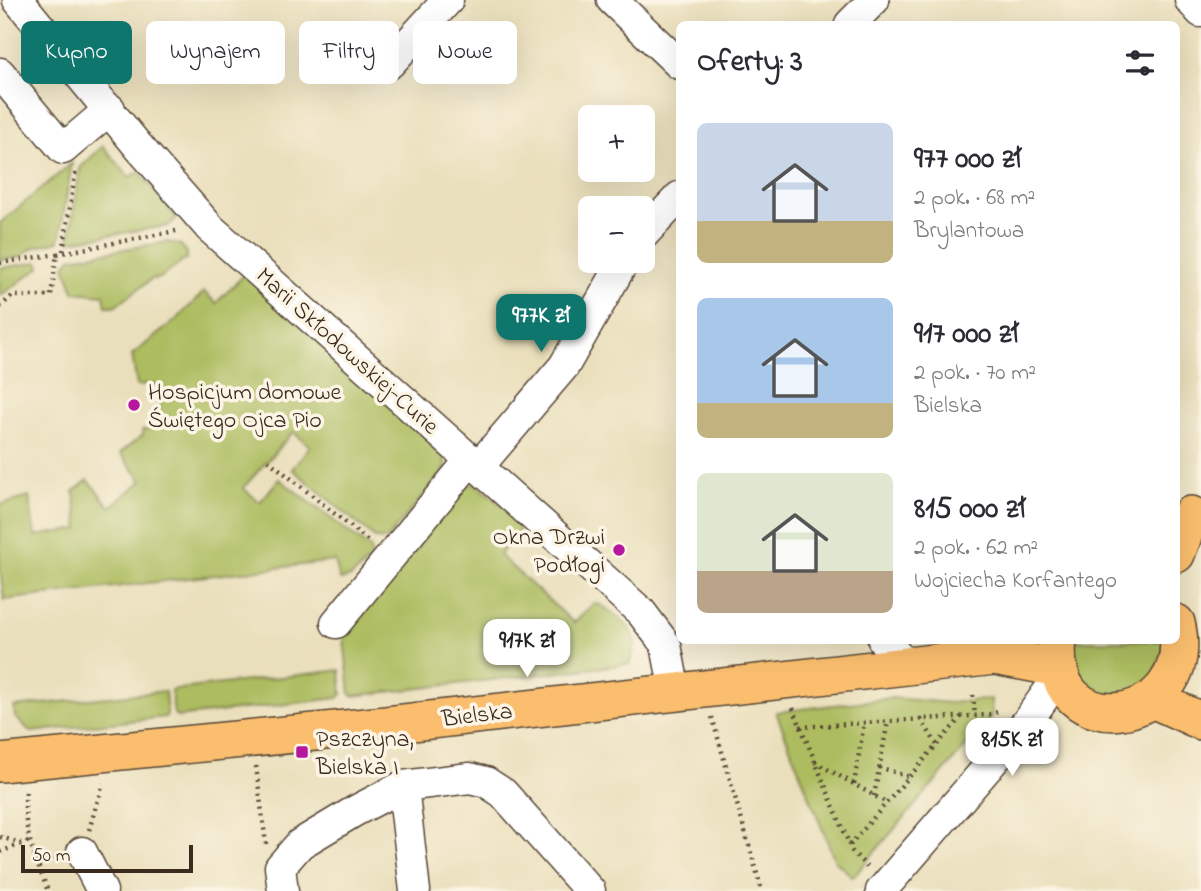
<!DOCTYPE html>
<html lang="pl">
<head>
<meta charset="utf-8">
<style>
  :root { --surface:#fff; --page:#f7f7f7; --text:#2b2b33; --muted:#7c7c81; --accent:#0f766e }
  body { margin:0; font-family:"Indie Flower",sans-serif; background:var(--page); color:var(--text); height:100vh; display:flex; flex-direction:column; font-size:26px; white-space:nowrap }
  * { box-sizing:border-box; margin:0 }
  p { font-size:23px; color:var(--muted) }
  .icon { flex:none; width:38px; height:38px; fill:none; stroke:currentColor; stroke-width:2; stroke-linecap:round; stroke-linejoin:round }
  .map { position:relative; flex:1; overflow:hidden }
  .drawer { position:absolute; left:676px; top:21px; width:504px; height:623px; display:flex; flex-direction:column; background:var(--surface); border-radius:10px; box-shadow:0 7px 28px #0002 }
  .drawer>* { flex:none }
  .banner { position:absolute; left:21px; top:21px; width:550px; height:63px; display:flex; gap:14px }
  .buttons { position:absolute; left:578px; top:105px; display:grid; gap:14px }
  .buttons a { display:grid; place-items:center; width:77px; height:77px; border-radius:10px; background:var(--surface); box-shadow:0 7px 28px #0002; font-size:35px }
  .scale { position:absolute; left:21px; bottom:18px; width:172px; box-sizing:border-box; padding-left:7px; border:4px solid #3b2a1e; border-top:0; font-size:19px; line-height:24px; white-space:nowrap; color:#3b2a1e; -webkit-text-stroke:5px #fcf5e5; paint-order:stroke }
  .price { position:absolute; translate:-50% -60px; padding:0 16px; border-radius:14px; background:#fff; color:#222; font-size:23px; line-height:46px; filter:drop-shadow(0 2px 4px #0008) }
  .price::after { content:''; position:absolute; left:50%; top:42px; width:21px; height:16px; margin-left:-10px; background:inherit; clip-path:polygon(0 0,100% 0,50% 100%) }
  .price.active { background:var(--accent); color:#fff }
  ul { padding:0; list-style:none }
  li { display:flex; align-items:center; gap:21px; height:175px; padding:0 21px }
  li span { display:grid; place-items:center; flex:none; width:196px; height:140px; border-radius:10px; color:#555 }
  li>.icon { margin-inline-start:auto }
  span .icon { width:84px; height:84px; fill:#fffc; stroke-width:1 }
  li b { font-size:30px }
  h2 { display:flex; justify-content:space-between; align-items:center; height:84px; padding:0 21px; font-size:30px }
  .pill { padding:0 24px; border-radius:10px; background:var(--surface); box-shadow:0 7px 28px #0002; font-size:24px; line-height:63px }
  .pill.active { background:var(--accent); color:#fff }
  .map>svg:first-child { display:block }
  .green { fill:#acbc5e; stroke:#74733e; stroke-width:2 }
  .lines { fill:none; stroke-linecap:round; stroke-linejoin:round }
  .minor-casing { stroke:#554536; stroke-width:33 }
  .major-casing { stroke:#554536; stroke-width:40 }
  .path { stroke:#554536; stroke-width:4.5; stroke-dasharray:2 5; stroke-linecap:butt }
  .minor { stroke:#fff; stroke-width:30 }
  .major { stroke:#fabe6e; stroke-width:37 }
  .poi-dot { fill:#b5179e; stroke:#fcf5e5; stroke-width:2.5 }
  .labels { text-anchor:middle; stroke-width:7; stroke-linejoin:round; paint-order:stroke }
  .street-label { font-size:24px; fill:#3b2a1e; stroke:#fcf5e5 }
  .poi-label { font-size:24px; fill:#3b2a1e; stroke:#fcf5e5; text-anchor:start }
</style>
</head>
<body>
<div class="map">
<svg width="1201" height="891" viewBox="0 0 1201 891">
  <rect width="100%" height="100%" fill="#fcf5e5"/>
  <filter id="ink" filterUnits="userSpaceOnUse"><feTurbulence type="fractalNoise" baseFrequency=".0143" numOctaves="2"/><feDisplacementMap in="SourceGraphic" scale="14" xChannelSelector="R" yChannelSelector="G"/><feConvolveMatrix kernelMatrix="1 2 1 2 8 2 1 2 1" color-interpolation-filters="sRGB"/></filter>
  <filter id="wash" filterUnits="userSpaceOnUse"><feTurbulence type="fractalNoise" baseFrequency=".00686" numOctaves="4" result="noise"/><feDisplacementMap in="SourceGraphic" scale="28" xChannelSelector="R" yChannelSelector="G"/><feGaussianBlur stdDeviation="1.57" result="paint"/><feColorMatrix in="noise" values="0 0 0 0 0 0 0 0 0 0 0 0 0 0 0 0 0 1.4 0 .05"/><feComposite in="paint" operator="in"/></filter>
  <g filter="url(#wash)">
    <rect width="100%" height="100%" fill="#eadfbb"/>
    <path class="green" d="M103 146 129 177 139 172 177 218 168 226 69 241 80 168Z
      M72 163 59 241 32 248 21 257 0 260V223Z
      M167 242 181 245 187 252V258L160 278 152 279 115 306H106L104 295 74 292 65 265 71 258Z
      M38 262 40 267 0 296V268Z
      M246 273 444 454 446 468 386 540 376 539 292 469 310 446 293 432 243 488 260 502 279 479 371 549V559L351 577 340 580 335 561 4 600 0 570V505L29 497 35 536 79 529 74 491 88 480 110 507 142 481 120 453 143 435 142 430 162 427 157 384 137 386 132 355 178 318 204 292 216 303Z
      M476 484 519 519V531L499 555 574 623 594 603C602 604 608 610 614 614 635 630 641 640 629 664L353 696 350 693 344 639 346 632 468 485Z
      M1072 641H1166L1149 689 1102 697 1079 678Z
      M340 670 342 694 338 698 177 717 174 714 171 690Z
      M165 691 167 715 165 717 31 732 15 717 14 707Z
      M891 698 950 703 991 699 992 716 853 877 835 861 776 712Z"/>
  </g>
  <g filter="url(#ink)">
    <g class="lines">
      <g class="minor-casing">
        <path id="minor" d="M18 0 138 146 210 228 641 612 666 645 675 692
          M612 0 679 64
          M1190 0 1201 12
          M850 24 874 0
          M390 63 448 0
          M0 73 63 149 110 109
          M642 236 679 197
          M479 466 564 366 624 261
          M336 623 471 459
          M883 640 900 658 901 668
          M403 786 415 891
          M82 852 102 891
          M283 891 280 867 300 844 355 811 403 786 470 778 486 782 503 793 590 891
          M881 891 1026 723 1050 689 1062 676"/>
      </g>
      <g class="major-casing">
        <path id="major" d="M1176 554 1191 515
          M1058 640C1045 749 1201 726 1176 623
          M1157 701 1201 721
          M0 763 386 725 995 656 1059 668"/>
      </g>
      <path class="path" d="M63 251 76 169
        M0 263 57 254
        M0 307 12 296H51L57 254 181 230
        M268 460 370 542
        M973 695 975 716
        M793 708 852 851 868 868
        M712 717 762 891
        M921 719 937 745
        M800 727 987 715 1001 711
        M815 762 887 803
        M256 766 266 844
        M879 767 909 777
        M854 784 864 723
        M26 792C21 827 36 860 48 891
        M874 796 888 721
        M89 830 103 783
        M0 837 21 843
        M850 845 962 716
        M0 852 29 841
        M38 865 57 855"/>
      <use href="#minor" class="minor"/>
      <use href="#major" class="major"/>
    </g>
  </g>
  <g class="poi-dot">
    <circle cx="134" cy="405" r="7"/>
    <circle cx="619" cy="550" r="7"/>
    <rect x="295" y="745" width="14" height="14" rx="3.5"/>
  </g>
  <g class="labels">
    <g class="street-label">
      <text transform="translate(348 350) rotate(42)" y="8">Marii Skłodowskiej-Curie</text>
      <text transform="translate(477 714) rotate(-7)" y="8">Bielska</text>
    </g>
    <g class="poi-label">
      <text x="148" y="399">Hospicjum domowe<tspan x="148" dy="28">Świętego Ojca Pio</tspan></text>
      <text x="605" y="544" text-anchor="end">Okna Drzwi<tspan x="605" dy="28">Podłogi</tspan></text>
      <text x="316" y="746">Pszczyna,<tspan x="316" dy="28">Bielska I</tspan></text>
    </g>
  </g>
</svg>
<div class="buttons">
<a>+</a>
<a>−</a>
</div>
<div class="scale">50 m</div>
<b class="price active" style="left:541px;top:354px">977K zł</b>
<b class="price" style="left:527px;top:679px">917K zł</b>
<b class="price" style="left:1012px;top:778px">815K zł</b>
<div class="banner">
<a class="pill active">Kupno</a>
<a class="pill">Wynajem</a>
<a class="pill">Filtry</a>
<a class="pill">Nowe</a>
</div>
<section class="drawer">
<h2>Oferty: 3<svg class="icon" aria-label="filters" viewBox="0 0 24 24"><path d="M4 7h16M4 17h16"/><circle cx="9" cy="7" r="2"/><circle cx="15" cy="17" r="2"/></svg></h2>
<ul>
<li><span style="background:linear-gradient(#c9d6e8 70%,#c2b280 0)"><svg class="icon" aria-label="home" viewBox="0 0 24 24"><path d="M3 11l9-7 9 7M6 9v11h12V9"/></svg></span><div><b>977 000 zł</b><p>2 pok. · 68 m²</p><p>Brylantowa</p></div></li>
<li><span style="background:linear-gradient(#a9c7e8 75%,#c2b280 0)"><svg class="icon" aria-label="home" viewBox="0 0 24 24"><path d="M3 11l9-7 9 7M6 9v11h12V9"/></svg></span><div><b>917 000 zł</b><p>2 pok. · 70 m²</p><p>Bielska</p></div></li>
<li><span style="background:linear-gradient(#dfe7d0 70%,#b9a48a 0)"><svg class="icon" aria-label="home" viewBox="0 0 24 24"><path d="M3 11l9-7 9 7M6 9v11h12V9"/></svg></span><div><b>815 000 zł</b><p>2 pok. · 62 m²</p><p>Wojciecha Korfantego</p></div></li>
</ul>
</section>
</div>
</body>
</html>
